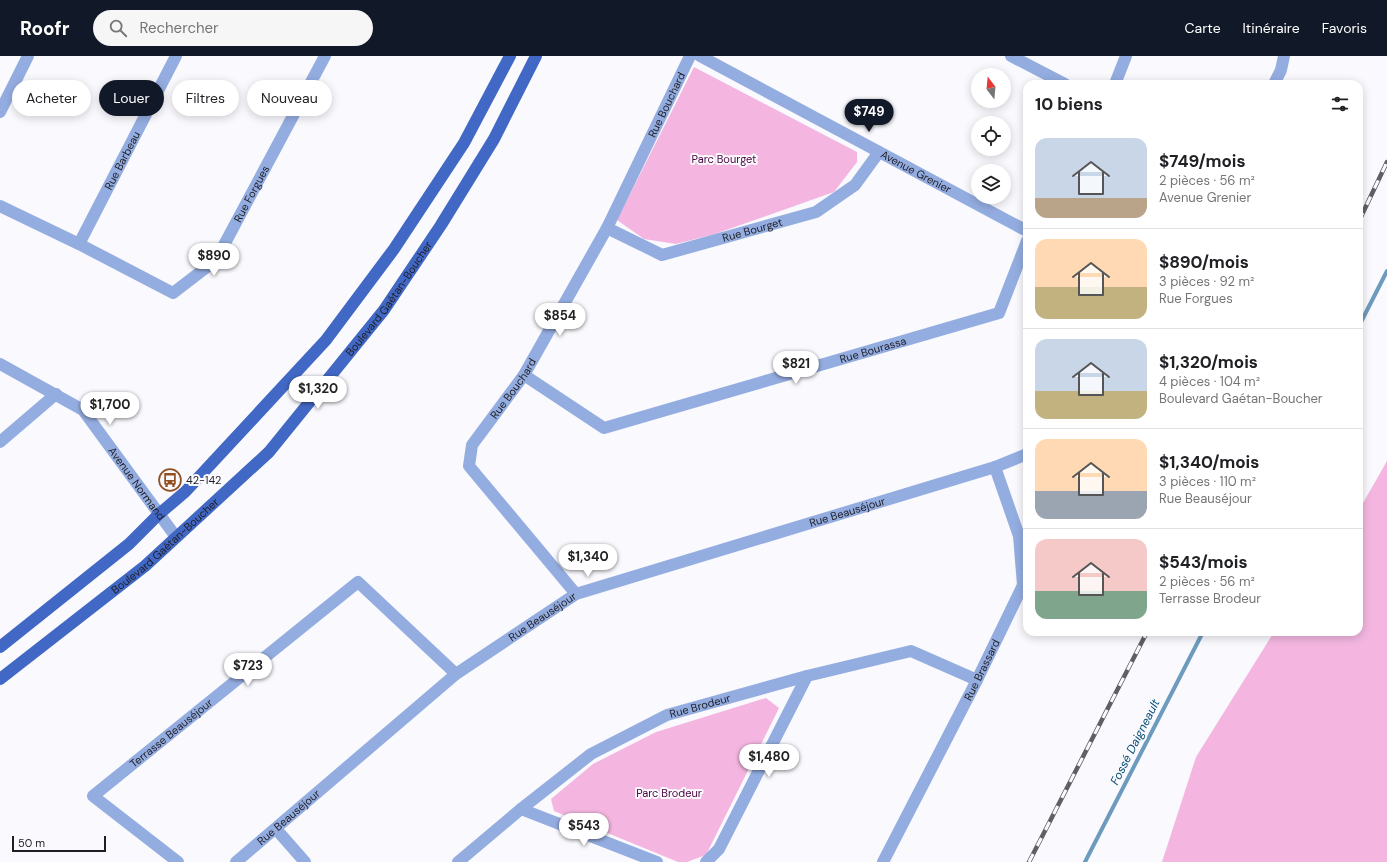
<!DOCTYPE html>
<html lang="fr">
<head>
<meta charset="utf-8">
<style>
  :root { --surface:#fff; --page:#f6f6f6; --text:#202124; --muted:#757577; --line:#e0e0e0; --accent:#111827 }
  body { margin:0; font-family:"DM Sans",sans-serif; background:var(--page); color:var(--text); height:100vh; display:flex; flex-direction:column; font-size:15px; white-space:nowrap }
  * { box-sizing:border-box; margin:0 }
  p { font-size:13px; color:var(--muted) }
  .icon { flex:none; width:22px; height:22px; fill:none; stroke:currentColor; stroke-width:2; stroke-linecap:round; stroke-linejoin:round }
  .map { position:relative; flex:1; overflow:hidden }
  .sheet { position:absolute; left:1023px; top:24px; width:340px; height:556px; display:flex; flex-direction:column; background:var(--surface); border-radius:12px; box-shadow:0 2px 10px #0003 }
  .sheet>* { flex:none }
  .guide { position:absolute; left:12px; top:24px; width:380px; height:36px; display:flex; gap:8px }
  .needle { width:26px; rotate:344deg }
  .tools { position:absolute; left:971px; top:12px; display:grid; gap:8px }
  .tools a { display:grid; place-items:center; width:40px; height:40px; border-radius:50%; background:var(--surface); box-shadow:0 2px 10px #0003; font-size:20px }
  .scale { position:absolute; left:12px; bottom:10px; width:94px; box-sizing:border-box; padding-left:4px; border:2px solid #1f1e26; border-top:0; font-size:11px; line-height:14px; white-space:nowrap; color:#1f1e26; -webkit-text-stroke:3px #f9f9fe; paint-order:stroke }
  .price { position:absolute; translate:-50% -34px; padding:0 9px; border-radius:14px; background:#fff; color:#222; font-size:13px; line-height:26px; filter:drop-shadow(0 1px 2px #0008) }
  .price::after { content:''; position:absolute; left:50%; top:24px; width:12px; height:9px; margin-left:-6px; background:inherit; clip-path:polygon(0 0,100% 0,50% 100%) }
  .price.on { background:var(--accent); color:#fff }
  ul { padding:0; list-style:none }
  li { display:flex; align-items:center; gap:12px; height:100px; padding:0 12px }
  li+li { border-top:1px solid var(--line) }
  li span { display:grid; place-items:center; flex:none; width:112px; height:80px; border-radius:12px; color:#555 }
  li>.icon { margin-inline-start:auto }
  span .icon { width:48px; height:48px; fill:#fffc; stroke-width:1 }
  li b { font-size:17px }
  h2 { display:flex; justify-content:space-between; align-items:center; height:48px; padding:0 12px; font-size:17px }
  .tag { padding:0 14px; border-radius:18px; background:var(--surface); box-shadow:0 2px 10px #0003; font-size:14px; line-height:36px }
  .tag.on { background:var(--accent); color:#fff }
  header { display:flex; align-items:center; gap:24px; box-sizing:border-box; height:56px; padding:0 20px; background:var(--accent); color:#fff }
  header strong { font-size:19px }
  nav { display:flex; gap:22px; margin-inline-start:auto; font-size:14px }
  .search { width:280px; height:36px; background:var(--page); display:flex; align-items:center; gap:10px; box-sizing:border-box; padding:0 14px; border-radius:22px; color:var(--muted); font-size:15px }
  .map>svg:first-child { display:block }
  .green { fill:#f4b6e0 }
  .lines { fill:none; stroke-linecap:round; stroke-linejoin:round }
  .stream { stroke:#6d9bbe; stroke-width:4 }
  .minor { stroke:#94ade0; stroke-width:12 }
  .major { stroke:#4168c5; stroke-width:12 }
  .rail-casing { stroke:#605f66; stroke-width:4.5 }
  .rail { stroke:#f9f9fe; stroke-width:3; stroke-dasharray:9; stroke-linecap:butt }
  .labels { text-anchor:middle; stroke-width:4; stroke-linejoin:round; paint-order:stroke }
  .street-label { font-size:11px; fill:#1f1e26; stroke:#f9f9fe }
  .park-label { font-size:11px; fill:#4b053d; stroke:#f9f9fe }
  .poi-label { font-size:11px; fill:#1f1e26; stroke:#f9f9fe; text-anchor:start }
  .water-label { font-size:12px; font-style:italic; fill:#074d72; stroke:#f9f9fe }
</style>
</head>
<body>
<header>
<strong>Roofr</strong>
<div class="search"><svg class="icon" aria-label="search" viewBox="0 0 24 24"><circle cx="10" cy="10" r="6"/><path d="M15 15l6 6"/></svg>Rechercher</div>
<nav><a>Carte</a><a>Itinéraire</a><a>Favoris</a></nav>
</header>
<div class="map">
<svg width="1387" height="806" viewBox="0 0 1387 806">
  <rect width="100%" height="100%" fill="#f9f9fe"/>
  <path class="green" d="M694 11 857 96V106L834 136 715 178 676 188 644 183 617 164Z
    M1387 405V806H1162L1196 701 1274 576H1359V454Z
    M766 642 779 652 706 799 687 806H678L554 755 551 743 593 708 656 676Z"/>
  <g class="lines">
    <path class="stream" d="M1359 270 1387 215
      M1085 806 1203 576"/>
    <g class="minor">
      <path id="s1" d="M700 0 1027 175"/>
      <path d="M1011 0 1065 28"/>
      <path d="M1115 28 1126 0"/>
      <path d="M1274 28 1281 14 1284 0"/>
      <path d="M0 56 28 0"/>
      <path id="s2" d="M0 150 79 188 173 237 216 204 325 0"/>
      <path id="s3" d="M607 172 662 199 816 156 855 129 879 96"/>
      <path id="s4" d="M79 188 176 0"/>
      <path id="s5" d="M0 308 83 354 176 481"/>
      <path id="s6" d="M524 319 604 372 999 257 1027 185"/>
      <path d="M0 386 56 338"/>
      <path id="s7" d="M576 538 469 410 472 389 524 319 607 172 690 0"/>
      <path d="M521 753 657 806"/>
      <path d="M276 773 305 806"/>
      <path id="s8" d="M178 806 93 740 358 526 456 618"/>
      <path id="s9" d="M236 806 456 618 576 538 995 411 1027 398"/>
      <path id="s10" d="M458 806 521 753 591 698 667 659 807 620 911 595 977 624"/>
      <path d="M706 806 719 793 807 620"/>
      <path id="s11" d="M883 806 977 624 1023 529 1019 480 995 411"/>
    </g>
    <g class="major">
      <path d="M0 591 129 488 159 458 185 436 326 284 394 193 464 87 510 0"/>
      <path id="s12" d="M0 623 145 510 269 396 384 254 441 169 494 83 536 0"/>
    </g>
    <g class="rail-casing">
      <path id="rail" d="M1359 165 1387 106
        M1029 806 1147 576"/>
    </g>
    <use href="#rail" class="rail"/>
  </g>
  <defs>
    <g id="bus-ring" transform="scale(1.15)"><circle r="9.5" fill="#f9f9fe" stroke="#935020" stroke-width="1.5"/><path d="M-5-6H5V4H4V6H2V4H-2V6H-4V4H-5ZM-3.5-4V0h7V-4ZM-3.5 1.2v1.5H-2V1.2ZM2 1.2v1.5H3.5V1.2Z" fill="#935020"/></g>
  </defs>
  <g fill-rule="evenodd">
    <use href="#bus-ring" x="170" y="424"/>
  </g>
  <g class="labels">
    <g class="street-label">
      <text dy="4" stroke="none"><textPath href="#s7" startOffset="581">Rue Bouchard</textPath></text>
      <text dy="4" stroke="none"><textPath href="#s4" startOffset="94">Rue Barbeau</textPath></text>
      <text dy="4" stroke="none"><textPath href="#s1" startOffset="245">Avenue Grenier</textPath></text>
      <text dy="4" stroke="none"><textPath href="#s2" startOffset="323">Rue Forgues</textPath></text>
      <text dy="4" stroke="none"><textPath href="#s3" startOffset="155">Rue Bourget</textPath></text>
      <text dy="4" stroke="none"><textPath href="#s12" startOffset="547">Boulevard Gaétan-Boucher</textPath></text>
      <text dy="4" stroke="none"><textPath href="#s6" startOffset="376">Rue Bourassa</textPath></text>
      <text dy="4" stroke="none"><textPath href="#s7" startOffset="258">Rue Bouchard</textPath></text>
      <text dy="4" stroke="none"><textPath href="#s5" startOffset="186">Avenue Normand</textPath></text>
      <text dy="4" stroke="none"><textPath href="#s9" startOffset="717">Rue Beauséjour</textPath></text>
      <text dy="4" stroke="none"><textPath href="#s12" startOffset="212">Boulevard Gaétan-Boucher</textPath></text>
      <text dy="4" stroke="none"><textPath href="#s9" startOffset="393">Rue Beauséjour</textPath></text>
      <text dy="4" stroke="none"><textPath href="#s11" startOffset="216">Rue Brassard</textPath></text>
      <text dy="4" stroke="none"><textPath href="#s10" startOffset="291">Rue Brodeur</textPath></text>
      <text dy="4" stroke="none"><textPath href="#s8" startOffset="208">Terrasse Beauséjour</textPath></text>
      <text dy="4" stroke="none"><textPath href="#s9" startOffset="69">Rue Beauséjour</textPath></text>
    </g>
    <g class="park-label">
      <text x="724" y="107">Parc Bourget</text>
      <text x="669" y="741">Parc Brodeur</text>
    </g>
    <g class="poi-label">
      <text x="186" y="428">42-142</text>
    </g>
    <g class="water-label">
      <text transform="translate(1135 686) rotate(-63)" y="4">Fossé Daigneault</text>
    </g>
  </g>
</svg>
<div class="tools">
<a><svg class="needle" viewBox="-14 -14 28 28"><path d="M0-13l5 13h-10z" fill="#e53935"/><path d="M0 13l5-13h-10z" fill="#757577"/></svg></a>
<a><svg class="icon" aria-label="locate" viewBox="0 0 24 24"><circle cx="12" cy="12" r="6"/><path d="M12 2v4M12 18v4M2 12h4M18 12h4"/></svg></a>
<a><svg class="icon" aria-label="layers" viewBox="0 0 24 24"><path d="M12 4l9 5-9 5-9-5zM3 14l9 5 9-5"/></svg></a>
</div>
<div class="scale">50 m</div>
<b class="price on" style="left:869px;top:77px">$749</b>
<b class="price" style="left:214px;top:221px">$890</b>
<b class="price" style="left:560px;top:281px">$854</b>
<b class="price" style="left:796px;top:329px">$821</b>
<b class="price" style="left:318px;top:354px">$1,320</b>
<b class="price" style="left:110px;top:370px">$1,700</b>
<b class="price" style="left:588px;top:522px">$1,340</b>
<b class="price" style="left:248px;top:631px">$723</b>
<b class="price" style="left:769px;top:722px">$1,480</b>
<b class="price" style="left:584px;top:791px">$543</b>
<div class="guide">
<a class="tag">Acheter</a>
<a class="tag on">Louer</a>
<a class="tag">Filtres</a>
<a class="tag">Nouveau</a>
</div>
<section class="sheet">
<h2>10 biens<svg class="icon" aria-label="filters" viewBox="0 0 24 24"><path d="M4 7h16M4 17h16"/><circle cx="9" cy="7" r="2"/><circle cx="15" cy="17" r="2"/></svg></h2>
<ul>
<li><span style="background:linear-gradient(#c9d6e8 75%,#b9a48a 0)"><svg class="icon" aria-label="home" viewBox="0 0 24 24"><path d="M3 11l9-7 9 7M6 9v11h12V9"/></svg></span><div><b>$749/mois</b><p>2 pièces · 56 m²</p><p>Avenue Grenier</p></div></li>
<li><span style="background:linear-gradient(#ffd9b3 60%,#c2b280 0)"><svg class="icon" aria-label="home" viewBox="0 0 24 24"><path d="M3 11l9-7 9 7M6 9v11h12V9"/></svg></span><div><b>$890/mois</b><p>3 pièces · 92 m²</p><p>Rue Forgues</p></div></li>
<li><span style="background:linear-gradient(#c9d6e8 65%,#c2b280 0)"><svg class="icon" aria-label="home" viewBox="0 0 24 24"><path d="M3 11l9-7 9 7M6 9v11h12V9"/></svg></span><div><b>$1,320/mois</b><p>4 pièces · 104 m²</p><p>Boulevard Gaétan-Boucher</p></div></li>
<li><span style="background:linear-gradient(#ffd9b3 65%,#9aa5b1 0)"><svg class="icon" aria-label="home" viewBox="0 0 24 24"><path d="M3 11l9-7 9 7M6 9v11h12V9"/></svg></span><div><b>$1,340/mois</b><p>3 pièces · 110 m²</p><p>Rue Beauséjour</p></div></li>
<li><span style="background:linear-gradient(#f6c9c9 65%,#7fa58c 0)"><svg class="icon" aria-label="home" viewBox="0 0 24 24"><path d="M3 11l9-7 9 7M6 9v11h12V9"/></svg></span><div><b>$543/mois</b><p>2 pièces · 56 m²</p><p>Terrasse Brodeur</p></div></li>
</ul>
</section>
</div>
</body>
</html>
